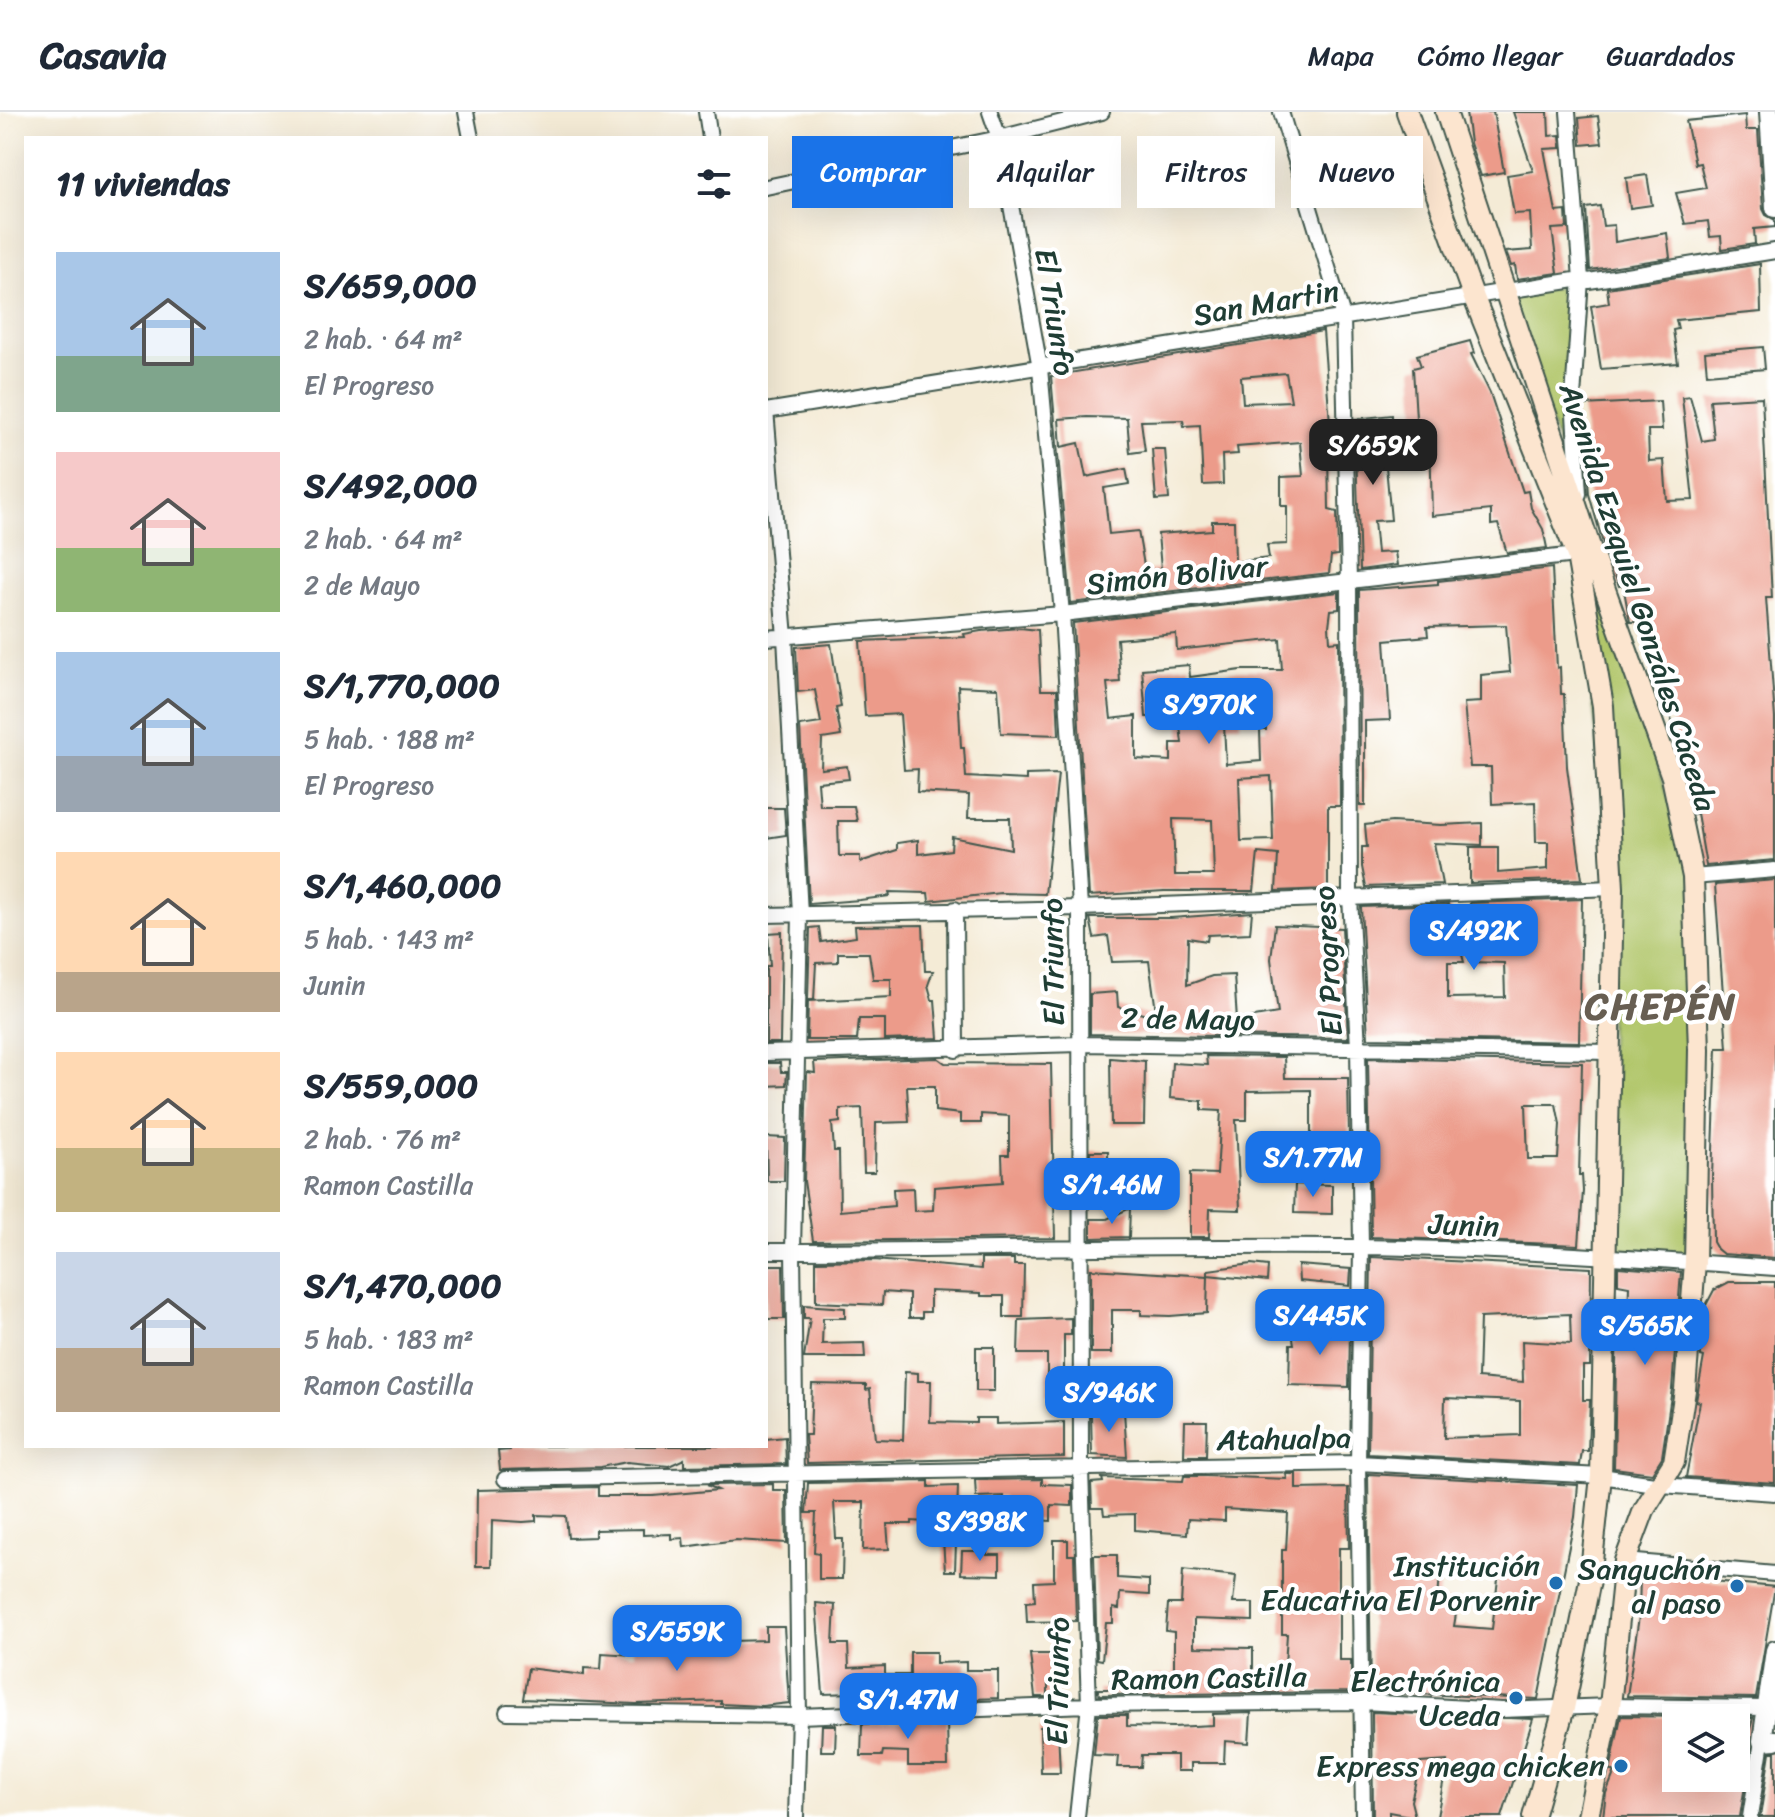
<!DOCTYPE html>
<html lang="es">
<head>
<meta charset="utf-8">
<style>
  :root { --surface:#fff; --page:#f2f2f3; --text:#1f2937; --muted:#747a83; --line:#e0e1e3; --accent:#1a73e8 }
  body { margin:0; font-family:Sriracha,sans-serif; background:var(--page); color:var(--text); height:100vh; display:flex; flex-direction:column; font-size:30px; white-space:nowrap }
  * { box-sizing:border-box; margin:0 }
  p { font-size:26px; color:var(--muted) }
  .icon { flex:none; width:44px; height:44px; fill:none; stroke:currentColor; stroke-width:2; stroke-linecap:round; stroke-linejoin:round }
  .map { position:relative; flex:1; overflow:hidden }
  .drawer { position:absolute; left:24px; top:24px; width:744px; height:1312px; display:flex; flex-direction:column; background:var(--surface); border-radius:0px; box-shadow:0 8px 32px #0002 }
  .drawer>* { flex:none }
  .banner { position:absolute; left:792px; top:24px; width:760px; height:72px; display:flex; gap:16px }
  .fabs { position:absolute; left:1662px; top:1592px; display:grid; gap:16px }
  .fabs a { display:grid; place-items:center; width:88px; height:88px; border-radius:0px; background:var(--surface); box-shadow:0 8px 32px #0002; font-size:40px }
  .price { position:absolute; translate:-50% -68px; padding:0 18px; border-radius:16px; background:var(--accent); color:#fff; font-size:26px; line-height:52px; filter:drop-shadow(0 2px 4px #0008) }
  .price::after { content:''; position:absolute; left:50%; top:48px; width:24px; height:18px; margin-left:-12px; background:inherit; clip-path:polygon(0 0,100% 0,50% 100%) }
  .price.current { background:#222; color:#fff }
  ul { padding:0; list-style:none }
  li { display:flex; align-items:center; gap:24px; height:200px; padding:0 32px }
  li span { display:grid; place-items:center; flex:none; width:224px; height:160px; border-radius:0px; color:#555 }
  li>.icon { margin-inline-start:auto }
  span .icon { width:96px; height:96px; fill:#fffc; stroke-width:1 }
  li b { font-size:34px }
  h2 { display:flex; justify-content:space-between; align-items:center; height:96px; padding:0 32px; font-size:34px }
  .pill { padding:0 28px; border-radius:0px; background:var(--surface); box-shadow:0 8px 32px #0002; font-size:28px; line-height:72px }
  .pill.current { background:var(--accent); color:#fff }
  header { display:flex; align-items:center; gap:48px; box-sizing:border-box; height:112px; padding:0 40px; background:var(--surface); border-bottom:2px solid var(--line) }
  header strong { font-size:38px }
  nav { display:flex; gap:44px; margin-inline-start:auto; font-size:28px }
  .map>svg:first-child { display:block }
  .green { fill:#b1c66b; stroke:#688250; stroke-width:2 }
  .building { fill:#ec9b8a; fill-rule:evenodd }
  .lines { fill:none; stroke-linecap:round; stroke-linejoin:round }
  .minor-casing { stroke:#3f574c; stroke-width:18 }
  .tertiary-casing { stroke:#3f574c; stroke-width:22 }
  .secondary-casing { stroke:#3f574c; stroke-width:24 }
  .minor { stroke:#fff; stroke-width:14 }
  .tertiary { stroke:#fff; stroke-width:18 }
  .secondary { stroke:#fce5cf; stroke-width:20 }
  .poi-dot { fill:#1f6fb2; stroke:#fff; stroke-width:3 }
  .labels { text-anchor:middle; stroke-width:8; stroke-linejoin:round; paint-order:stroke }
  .street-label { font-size:30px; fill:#1f3d34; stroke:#fff }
  .poi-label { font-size:30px; fill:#1f3d34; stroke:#fff; text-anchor:end }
  .district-label { font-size:38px; font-weight:bold; letter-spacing:2px; fill:#675e52; stroke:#fff }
</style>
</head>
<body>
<header>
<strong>Casavia</strong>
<nav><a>Mapa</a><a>Cómo llegar</a><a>Guardados</a></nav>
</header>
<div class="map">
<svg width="1775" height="1705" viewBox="0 0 1775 1705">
  <rect width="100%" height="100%" fill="#fff"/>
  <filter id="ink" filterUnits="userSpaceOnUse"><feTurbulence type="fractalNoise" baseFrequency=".0125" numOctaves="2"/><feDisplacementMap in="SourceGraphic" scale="16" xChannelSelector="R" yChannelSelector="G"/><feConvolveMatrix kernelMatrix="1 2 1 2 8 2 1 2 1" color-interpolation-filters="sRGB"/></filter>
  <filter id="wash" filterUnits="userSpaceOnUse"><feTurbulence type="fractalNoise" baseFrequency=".006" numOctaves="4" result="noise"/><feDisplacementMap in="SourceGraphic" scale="32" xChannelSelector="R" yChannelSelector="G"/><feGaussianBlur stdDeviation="1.8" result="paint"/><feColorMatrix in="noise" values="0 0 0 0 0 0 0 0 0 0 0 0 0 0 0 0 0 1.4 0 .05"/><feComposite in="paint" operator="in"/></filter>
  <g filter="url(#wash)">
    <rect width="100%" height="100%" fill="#f4ebd6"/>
    <path class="green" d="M1565 174 1576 386 1508 182Z
      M1592 441 1693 765 1695 1150 1605 1144 1613 776 1577 443Z"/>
    <g id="blocks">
      <path class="building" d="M1466 0H1493L1504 60 1481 64 1470 31Z
        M1513 0H1548L1549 24 1560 23 1561 36 1544 37 1556 100 1566 99 1567 116 1552 117 1558 161 1517 167 1515 153 1511 154 1506 140 1532 138 1530 101 1514 102 1507 63 1533 59Z
        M1745 3 1746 18H1758L1763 97 1766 103 1775 108V115L1754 117 1755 132 1722 137 1721 124 1710 125 1708 109 1685 112 1676 81 1706 76 1700 51 1695 52 1686 9Z
        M1598 4 1602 31 1581 33 1579 6Z
        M1647 63 1652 93 1630 96 1626 66Z
        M1600 94 1603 114 1614 113 1615 130 1667 121 1670 146 1590 158 1586 96Z
        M1760 152 1761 200 1676 208 1678 217 1673 218 1678 251 1601 257 1591 194 1609 191 1607 176Z
        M1323 219 1330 311 1335 310 1336 339 1328 340 1329 398 1337 400 1338 443 1331 444 1329 461 1071 491 1051 264ZM1286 261 1291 289 1243 291 1241 265ZM1087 305 1127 306 1130 341 1145 339 1141 309 1183 308 1184 314 1200 313 1203 373 1223 372 1222 343 1238 342 1237 335 1300 330 1303 364 1281 365V394H1287V432L1267 433 1269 446 1235 450 1234 409H1212V418L1158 422 1161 457 1145 459 1138 419 1109 422 1104 376 1129 372 1126 357 1086 365 1079 331 1061 335 1059 307Z
        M1470 229 1474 241 1471 242 1490 281 1523 380 1528 379 1531 396 1543 417 1547 436 1507 441 1498 412 1491 413V398L1432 404 1430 321 1417 323 1413 256 1421 254 1417 243Z
        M1763 235 1765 257 1707 262 1705 240Z
        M1690 284 1702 329 1714 327 1710 288 1762 285 1772 486H1766L1775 606V748L1706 754 1697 701 1693 702 1670 602 1664 603 1658 572H1655L1647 538H1650L1636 510H1630L1623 473 1619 474 1613 458 1609 430 1603 431 1589 382 1583 293 1660 289 1662 318H1648L1649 349 1664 348 1667 389 1693 388 1682 285Z
        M1392 303 1393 332 1384 333 1391 408 1374 409 1377 441 1395 440 1397 453 1360 458 1355 307Z
        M1152 337H1165L1169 387 1156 388Z
        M1552 456 1557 556 1560 555 1561 582H1564L1567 655 1582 767 1470 771V735H1498V761L1548 757V730H1536L1535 690 1492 692 1491 655H1470L1464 591 1481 590V563L1510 560 1506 513 1427 515 1428 524 1385 528 1390 608 1365 609V694H1360L1359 478 1438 472V469Z
        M1339 480V497L1331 498 1329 514 1330 530 1339 529 1340 694H1328V777L1276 779 1278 743 1258 741 1254 779H1164L1089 784 1073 511ZM1176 522 1177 538 1280 527 1282 558H1241L1190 565 1189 553 1142 557 1146 605H1179L1182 631H1171V649L1136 647V604L1111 607 1107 571 1120 570 1117 527ZM1266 583V618H1260L1261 649 1226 652 1224 613H1240L1241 585ZM1271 664 1273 728 1241 729 1239 666ZM1173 707 1212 708 1214 763H1175Z
        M1020 516 1038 518 1041 578H1057L1059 623 1001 621 998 576 958 574 961 636H964L966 665 1026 668V663L1058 662 1045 782 1001 781 929 789 928 781 889 780 890 784 860 788 809 792 800 614 821 611 815 578 798 580 796 535 831 532 841 595 836 596 841 624 822 627 821 657 847 654 849 667 818 670 820 694H854L857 709H838L839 744H860V750L897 738V731L918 728V742L951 738 952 725 1011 737 1010 706H968L969 683 917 680 918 657 904 658 900 602 865 604 860 529 965 525 964 522 981 519Z
        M766 696H784L786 723 766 726Z
        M1392 710 1441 713 1482 711V733L1434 731 1442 772 1366 775 1362 755V735H1367L1365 713Z
        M1775 768V1146L1723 1142 1717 1137 1713 1130 1712 1064 1717 936H1727L1715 773Z
        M1582 787 1579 930 1368 926 1361 795 1448 792 1464 850H1448V886L1505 885 1504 851 1470 850V791Z
        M1252 800 1250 821 1208 823 1207 829 1188 826 1187 873 1212 864 1234 863 1237 908 1278 901 1271 847 1275 813 1342 816 1348 926 1090 922V882L1117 880 1118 895 1157 906 1149 849 1112 850 1108 824 1094 826 1090 806H1171Z
        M923 813 925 859H933L928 873 932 888H935L938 926 885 928V907H859L857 928H807L808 889 891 885V867H873L869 841H838V850L816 851 814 888H808L810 816 819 815 821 830 856 825 855 814Z
        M782 820 780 931H766V854H770L768 821Z
        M1206 944 1284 945 1285 966H1348L1349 1026 1311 1025V978L1247 979V1008H1236L1240 1098 1210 1097 1209 1125H1190V1061L1217 1062 1221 999 1202 998V989L1170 986 1172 951 1207 953Z
        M938 946 945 951 1051 952 1055 1126 813 1129 804 1069 807 960 815 961 814 950ZM907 974H935V999L960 1002V1011H981V1002L1009 1004V1043H1002L1003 1070 934 1075 933 1098 914 1099 913 1076 893 1077 894 1094 840 1099 839 1039H834L832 1011 840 1010V997L862 996 864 1060H875L876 1011 909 1010Z
        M1110 946 1145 949 1144 1013H1111Z
        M1368 946 1582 951 1579 1063H1582L1583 1079 1579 1133 1371 1125ZM1526 992H1556L1560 1012 1558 1047H1528Z
        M766 951H780L781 960H787L786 973 766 974Z
        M766 1025 785 1026 784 1069H767Z
        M1090 1039H1108V1069L1090 1068Z
        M1295 1072 1332 1073V1102L1294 1101Z
        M1130 1096 1129 1125 1091 1126V1107H1107Z
        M1371 1145 1591 1156 1590 1254H1583V1288H1590L1588 1339H1582L1580 1353 1368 1342ZM1570 1202 1571 1232 1522 1229 1523 1270 1478 1266 1480 1206ZM1445 1286 1520 1289V1323L1444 1326Z
        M981 1147H1014V1153H1024L1023 1205H1004V1184H981V1181L930 1179V1200H922V1206H909V1182L883 1180 882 1193 816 1190V1149L874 1148 981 1157Z
        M1251 1152 1268 1154 1267 1169 1208 1163V1158Z
        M766 1153H783L784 1207H766Z
        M1298 1153 1351 1157 1350 1174 1299 1169Z
        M1618 1155 1681 1160 1672 1277 1662 1345 1652 1361 1614 1356 1617 1204 1628 1203 1629 1174 1618 1172Z
        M1091 1157 1208 1164 1207 1201 1170 1204 1141 1203V1198H1112V1241H1091Z
        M1729 1170H1775V1371L1686 1365 1700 1290 1696 1289 1704 1245 1701 1244 1704 1197 1714 1178Z
        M804 1193 845 1196V1206H823L822 1232 864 1231 865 1246H804L810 1206H804Z
        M1071 1206V1223H1064V1282L1047 1281V1242H1018L1019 1208Z
        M1350 1214 1349 1275 1289 1273 1290 1232H1294L1291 1215Z
        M976 1235H994V1279H976Z
        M905 1260 918 1261V1269H931L930 1310 976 1311V1306H996V1312L1064 1310V1345L807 1351 805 1323H810L812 1272 866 1273V1278L870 1277 875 1327 903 1328Z
        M1124 1299 1127 1345 1092 1343 1091 1302Z
        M1185 1309H1207L1206 1344H1184Z
        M785 1325 786 1352 684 1354V1347L669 1354 627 1350 600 1355 500 1358 498 1339 510 1338V1334H766V1327Z
        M1286 1362H1296V1377L1348 1376 1349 1436H1339V1548H1351V1580L1099 1583 1098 1577H1110V1568L1174 1562V1520L1166 1519 1168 1492H1181L1183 1458 1236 1464 1233 1491H1253V1509L1194 1507V1535L1253 1536V1569L1284 1568 1287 1522H1282V1438H1286L1288 1401 1225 1397V1409L1188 1407 1187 1422 1135 1418V1402L1104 1403 1103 1396H1092L1091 1371 1103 1370 1102 1366 1183 1369 1184 1364H1206L1287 1367Z
        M1368 1362 1578 1373 1575 1405 1538 1587 1371 1580ZM1440 1459 1498 1467 1492 1517 1454 1514 1458 1490 1438 1489Z
        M1042 1367V1372L1072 1373V1394L1051 1393V1409L1021 1407 1020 1389 1004 1390V1384L976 1385 975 1368Z
        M929 1369V1375L958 1374 955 1459H945L942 1411 912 1409V1412H887L889 1437 863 1438 864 1390H834L836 1427H843L842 1467H819V1441L814 1440 816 1401H806L808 1371Z
        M773 1372V1378H786L787 1431 736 1428 684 1435 683 1426 671 1427V1422L643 1423V1417L595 1418V1425L568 1426 566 1404 536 1403V1409L523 1410 492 1408 491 1454H476L477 1378 598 1375V1384H653L718 1378 707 1373Z
        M1054 1428H1068V1443H1074L1076 1509 1027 1510 1026 1490 1035 1489 1034 1470 1054 1469Z
        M962 1439H987V1443H1000V1463L961 1462Z
        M1094 1443H1117V1466L1149 1468V1483L1120 1481 1119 1497 1113 1496V1511H1106L1102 1548 1097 1547Z
        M1640 1462 1775 1475 1756 1586 1627 1584 1639 1505Z
        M816 1491 835 1493 833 1532H848L849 1556 885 1554V1563H910V1540H936V1551L966 1550V1558H998V1586L855 1592V1581L823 1582Z
        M766 1515H784L789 1591 762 1594 721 1592V1589L636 1592 523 1587 528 1556 584 1563V1556L601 1557 602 1541 633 1543V1521H701V1524H731V1529L766 1528Z
        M1030 1542H1052L1053 1568H1048V1585H1035Z
        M1372 1600 1533 1607 1502 1705H1437L1447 1649 1420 1651 1411 1689 1415 1705 1389 1700V1705H1373Z
        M1251 1601 1249 1631 1225 1629 1224 1651H1191V1659H1177V1643H1142L1141 1655H1117L1118 1644 1094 1643 1098 1603H1127V1614L1173 1615 1213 1613V1602Z
        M1621 1604 1753 1606 1745 1636H1751L1740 1705H1603L1606 1681 1615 1659H1610ZM1676 1606H1736V1666H1676L1671 1617 1676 1618Z
        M947 1608 948 1654H908V1640L883 1639 882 1644H861L862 1612Z
        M822 1613H836L835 1639H821Z
        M1040 1615 1058 1617 1060 1661H1041Z
        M1770 1640H1775V1705H1760Z"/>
    </g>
  </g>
  <g filter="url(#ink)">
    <use href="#blocks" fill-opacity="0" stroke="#3f574c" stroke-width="2"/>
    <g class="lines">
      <g class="minor-casing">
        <path id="minor" d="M466 0 471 26
          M706 0 710 26
          M990 0 999 26 1040 256 1062 502 1080 796 1081 1358 1089 1593 1077 1705
          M1281 0 1343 205 1349 470 1350 785 1358 935 1361 1135 1358 1351 1363 1705
          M1568 0 1581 167 1573 286 1579 382
          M766 75 999 26 1102 0
          M766 298 785 525 800 802 793 1139 799 1604 796 1705
          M766 299 1581 167 1589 169 1775 139
          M766 526 1062 502 1584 442
          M1693 765 1775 758
          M955 797 956 938
          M766 803 1080 796 1613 776
          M766 941 1080 932 1610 940
          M766 1139C964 1139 1161 1133 1358 1135 1497 1137 1636 1146 1775 1156
          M505 1367 1358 1351 1601 1364 1661 1373 1775 1381
          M1625 1449 1775 1462
          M507 1600 799 1604 1089 1593 1363 1590 1502 1598 1610 1594 1766 1596
          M1750 1705 1762 1629"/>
      </g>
      <g class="tertiary-casing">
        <path id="tertiary" d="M1769 0 1775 96
          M1775 1538 1762 1629 1775 1628"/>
      </g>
      <g class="secondary-casing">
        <path id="secondary" d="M1407 0 1474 186 1577 443 1603 594 1613 776 1601 1364 1590 1468 1564 1596 1533 1705
          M1446 0 1592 441 1672 665 1693 765 1699 938 1695 1150 1685 1278 1674 1350 1644 1398 1625 1449 1610 1594 1588 1705"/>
      </g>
      <use href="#minor" class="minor"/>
      <use href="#tertiary" class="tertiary"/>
      <use href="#secondary" class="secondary"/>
    </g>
  </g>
  <g class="poi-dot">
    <circle cx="1556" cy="1471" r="8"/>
    <circle cx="1737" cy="1474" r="8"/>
    <circle cx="1516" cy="1586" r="8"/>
    <circle cx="1621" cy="1654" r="8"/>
  </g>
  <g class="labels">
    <g class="street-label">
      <text transform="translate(1266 191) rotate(-10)" y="10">San Martin</text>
      <text transform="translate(1055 200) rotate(81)" y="10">El Triunfo</text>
      <text transform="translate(1177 463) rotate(-6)" y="10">Simón Bolivar</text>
      <text transform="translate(1638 485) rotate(72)" y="10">Avenida Ezequiel Gonzáles Cáceda</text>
      <text transform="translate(1328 849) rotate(-93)" y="10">El Progreso</text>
      <text transform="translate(1053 850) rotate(-91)" y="10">El Triunfo</text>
      <text transform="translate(1188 907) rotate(1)" y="10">2 de Mayo</text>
      <text transform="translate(1464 1113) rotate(2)" y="10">Junin</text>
      <text transform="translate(1284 1327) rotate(-1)" y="10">Atahualpa</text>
      <text transform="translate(1209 1566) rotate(-1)" y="10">Ramon Castilla</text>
      <text transform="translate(1058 1569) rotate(-89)" y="10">El Triunfo</text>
    </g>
    <g class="poi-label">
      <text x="1540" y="1464">Institución<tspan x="1540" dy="34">Educativa El Porvenir</tspan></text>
      <text x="1721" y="1467">Sanguchón<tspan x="1721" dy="34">al paso</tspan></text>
      <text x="1500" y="1579">Electrónica<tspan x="1500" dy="34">Uceda</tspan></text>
      <text x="1605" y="1664">Express mega chicken</text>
    </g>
    <g class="district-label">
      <text x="1661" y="907">CHEPÉN</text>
    </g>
  </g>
</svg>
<div class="fabs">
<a><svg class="icon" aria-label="layers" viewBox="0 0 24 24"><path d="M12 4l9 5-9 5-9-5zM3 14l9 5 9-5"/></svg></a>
</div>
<b class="price current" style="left:1373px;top:375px">S/659K</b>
<b class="price" style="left:1209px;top:634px">S/970K</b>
<b class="price" style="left:1474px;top:860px">S/492K</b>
<b class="price" style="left:1313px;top:1087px">S/1.77M</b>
<b class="price" style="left:1112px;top:1114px">S/1.46M</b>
<b class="price" style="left:1320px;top:1245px">S/445K</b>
<b class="price" style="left:1645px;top:1255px">S/565K</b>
<b class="price" style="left:1109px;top:1322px">S/946K</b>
<b class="price" style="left:980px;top:1451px">S/398K</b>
<b class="price" style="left:677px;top:1561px">S/559K</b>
<b class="price" style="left:908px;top:1629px">S/1.47M</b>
<div class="banner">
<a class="pill current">Comprar</a>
<a class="pill">Alquilar</a>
<a class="pill">Filtros</a>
<a class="pill">Nuevo</a>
</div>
<section class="drawer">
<h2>11 viviendas<svg class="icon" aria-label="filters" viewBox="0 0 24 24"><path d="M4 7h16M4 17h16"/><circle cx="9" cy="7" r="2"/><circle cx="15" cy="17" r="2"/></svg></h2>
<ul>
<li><span style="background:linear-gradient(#a9c7e8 65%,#7fa58c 0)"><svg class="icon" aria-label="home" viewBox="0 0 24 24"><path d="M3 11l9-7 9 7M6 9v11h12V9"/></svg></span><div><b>S/659,000</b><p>2 hab. · 64 m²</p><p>El Progreso</p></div></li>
<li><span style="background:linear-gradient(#f6c9c9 60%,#8fb573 0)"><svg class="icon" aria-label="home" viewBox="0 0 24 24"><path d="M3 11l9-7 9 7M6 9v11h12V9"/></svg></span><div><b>S/492,000</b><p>2 hab. · 64 m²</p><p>2 de Mayo</p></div></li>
<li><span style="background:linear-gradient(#a9c7e8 65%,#9aa5b1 0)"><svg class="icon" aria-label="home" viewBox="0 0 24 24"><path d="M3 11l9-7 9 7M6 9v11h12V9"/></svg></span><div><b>S/1,770,000</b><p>5 hab. · 188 m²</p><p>El Progreso</p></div></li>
<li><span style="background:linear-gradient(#ffd9b3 75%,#b9a48a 0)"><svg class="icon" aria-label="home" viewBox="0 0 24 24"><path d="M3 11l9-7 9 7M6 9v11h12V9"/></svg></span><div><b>S/1,460,000</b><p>5 hab. · 143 m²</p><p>Junin</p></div></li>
<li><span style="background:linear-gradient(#ffd9b3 60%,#c2b280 0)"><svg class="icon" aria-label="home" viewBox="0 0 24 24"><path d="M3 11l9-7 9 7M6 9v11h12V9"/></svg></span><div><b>S/559,000</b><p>2 hab. · 76 m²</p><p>Ramon Castilla</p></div></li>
<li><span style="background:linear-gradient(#c9d6e8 60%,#b9a48a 0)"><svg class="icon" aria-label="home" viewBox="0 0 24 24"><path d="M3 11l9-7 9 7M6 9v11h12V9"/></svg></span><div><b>S/1,470,000</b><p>5 hab. · 183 m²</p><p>Ramon Castilla</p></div></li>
</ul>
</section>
</div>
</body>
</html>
